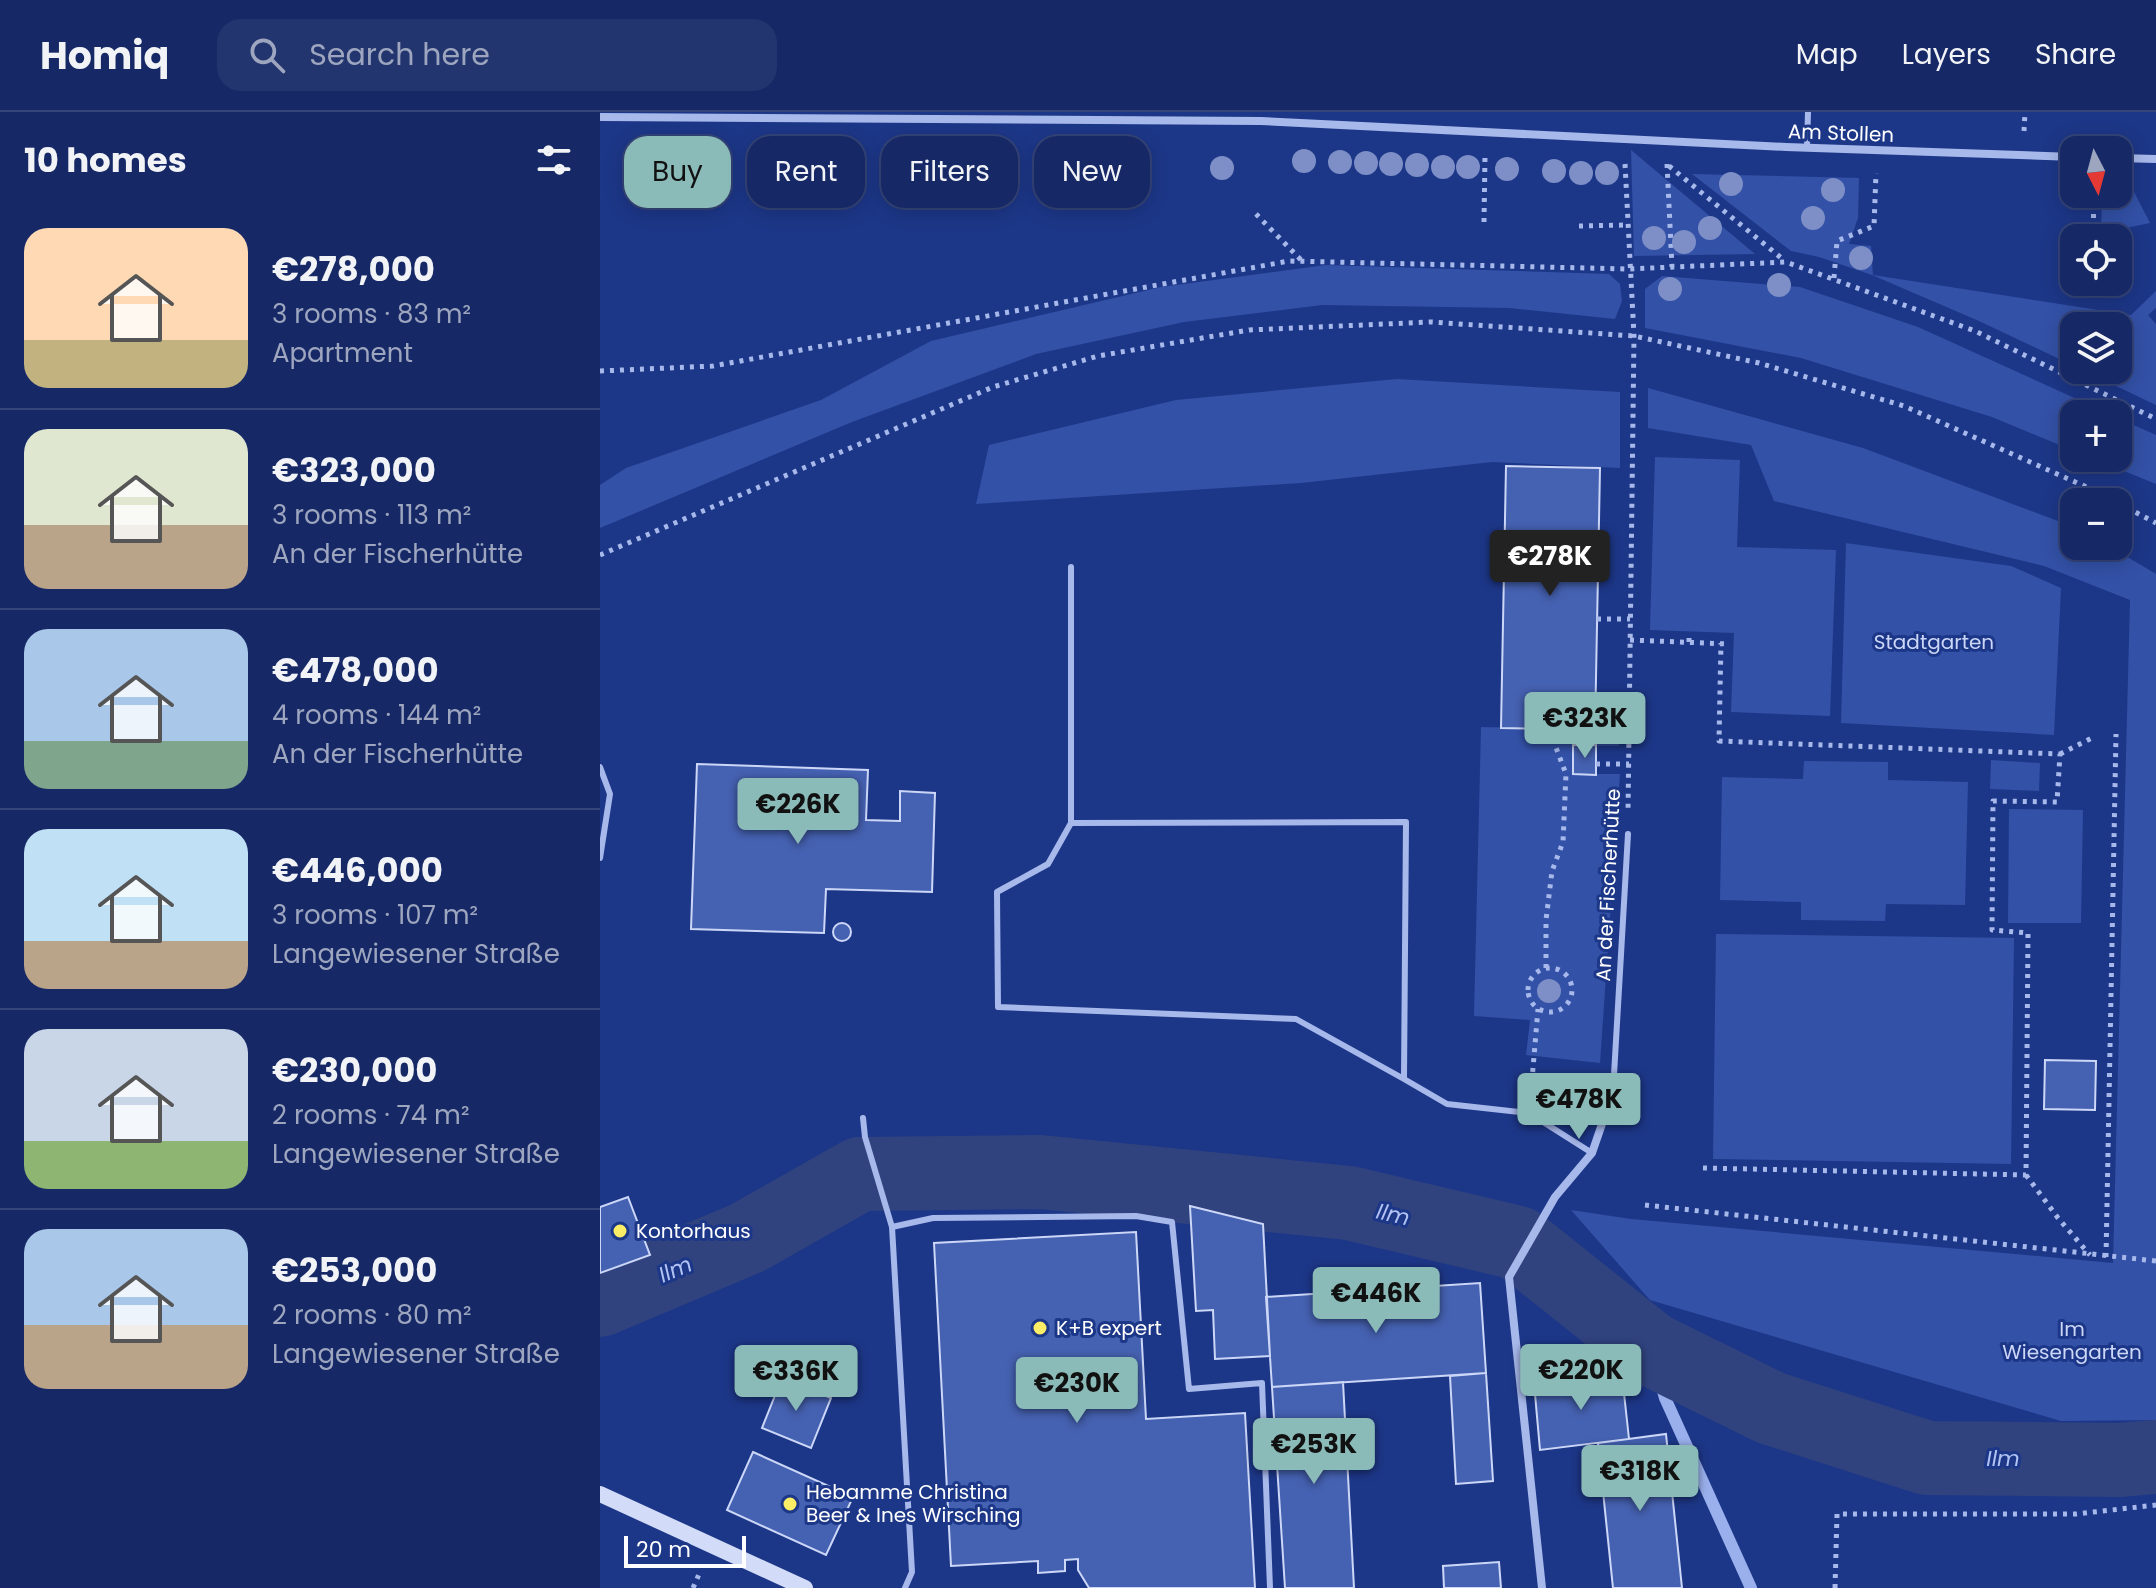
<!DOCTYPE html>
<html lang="en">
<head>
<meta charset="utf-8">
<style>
  :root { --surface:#162966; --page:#23356f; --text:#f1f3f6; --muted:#9ea6bf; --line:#35457a; --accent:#8bbbb9 }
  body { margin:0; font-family:Poppins,sans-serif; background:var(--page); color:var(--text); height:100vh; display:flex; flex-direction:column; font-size:30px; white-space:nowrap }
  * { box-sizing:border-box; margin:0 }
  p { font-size:26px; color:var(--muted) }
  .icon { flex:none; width:44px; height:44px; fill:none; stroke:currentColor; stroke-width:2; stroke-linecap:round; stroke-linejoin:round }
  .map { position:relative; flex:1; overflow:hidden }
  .side { display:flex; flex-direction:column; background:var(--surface); width:600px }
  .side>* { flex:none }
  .hud { position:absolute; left:24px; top:24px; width:760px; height:72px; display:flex; gap:16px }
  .needle { width:52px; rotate:174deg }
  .controls { position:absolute; left:1460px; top:24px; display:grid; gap:16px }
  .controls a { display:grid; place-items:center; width:72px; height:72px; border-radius:16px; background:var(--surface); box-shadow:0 4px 20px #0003,0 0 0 2px var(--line); font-size:40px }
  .scale { position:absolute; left:24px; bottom:20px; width:122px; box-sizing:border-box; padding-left:8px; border:4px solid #fff; border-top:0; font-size:22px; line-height:28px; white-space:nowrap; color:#fff; -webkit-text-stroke:6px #1d3788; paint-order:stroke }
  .price { position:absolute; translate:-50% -68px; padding:0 18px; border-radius:8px; background:var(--accent); color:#111; font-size:26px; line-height:52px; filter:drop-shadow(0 2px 4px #0008) }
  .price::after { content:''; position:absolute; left:50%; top:48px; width:24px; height:18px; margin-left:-12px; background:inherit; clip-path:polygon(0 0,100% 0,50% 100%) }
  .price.selected { background:#222; color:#fff }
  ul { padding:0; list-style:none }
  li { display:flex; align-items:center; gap:24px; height:200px; padding:0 24px }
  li+li { border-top:2px solid var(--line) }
  li span { display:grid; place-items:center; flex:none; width:224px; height:160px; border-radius:24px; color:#555 }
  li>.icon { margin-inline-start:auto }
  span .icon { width:96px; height:96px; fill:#fffc; stroke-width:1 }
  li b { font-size:34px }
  h2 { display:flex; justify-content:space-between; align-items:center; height:96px; padding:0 24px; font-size:34px }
  .pill { padding:0 28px; border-radius:24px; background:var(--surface); box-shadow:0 4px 20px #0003,0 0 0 2px var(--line); font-size:28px; line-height:72px }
  .pill.selected { background:var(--accent); color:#111 }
  header { display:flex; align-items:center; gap:48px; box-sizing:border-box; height:112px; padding:0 40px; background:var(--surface); border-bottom:2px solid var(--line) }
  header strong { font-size:38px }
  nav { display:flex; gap:44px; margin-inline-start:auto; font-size:28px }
  .search { width:560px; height:72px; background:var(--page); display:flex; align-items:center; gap:20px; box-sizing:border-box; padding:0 28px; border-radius:24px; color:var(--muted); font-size:30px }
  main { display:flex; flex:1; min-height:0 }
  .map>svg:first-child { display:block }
  .green { fill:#3351a7 }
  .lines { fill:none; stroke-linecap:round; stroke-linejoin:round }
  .stream { stroke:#9ab0ed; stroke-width:12 }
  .river { stroke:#30437f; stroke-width:74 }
  .building { fill:#4561b1; stroke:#ccd7f8; stroke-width:2 }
  .path { stroke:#a7b8eb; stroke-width:5; stroke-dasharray:4 6; stroke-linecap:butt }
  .lane { stroke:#a7b8eb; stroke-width:6 }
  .street { stroke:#a7b8eb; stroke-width:8 }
  .secondary { stroke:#d2dbf8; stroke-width:16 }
  .tree { fill:#7d8fc6 }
  .poi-dot { fill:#fbed65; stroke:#1d3788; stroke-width:3 }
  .labels { text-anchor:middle; stroke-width:6; stroke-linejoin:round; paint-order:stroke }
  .street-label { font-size:20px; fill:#fff; stroke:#1d3788 }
  .park-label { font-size:20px; fill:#ccd7f8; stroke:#1d3788 }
  .poi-label { font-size:20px; fill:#fff; stroke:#1d3788; text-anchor:start }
  .water-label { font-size:22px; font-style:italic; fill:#b2c3f3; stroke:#1d3788 }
</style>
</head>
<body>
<header>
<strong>Homiq</strong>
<div class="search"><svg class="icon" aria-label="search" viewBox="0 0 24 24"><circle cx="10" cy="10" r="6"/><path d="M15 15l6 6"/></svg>Search here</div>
<nav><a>Map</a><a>Layers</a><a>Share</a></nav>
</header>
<main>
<section class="side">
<h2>10 homes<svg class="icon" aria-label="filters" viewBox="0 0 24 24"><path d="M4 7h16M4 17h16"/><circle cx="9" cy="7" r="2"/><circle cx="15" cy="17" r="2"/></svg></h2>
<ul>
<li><span style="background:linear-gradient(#ffd9b3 70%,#c2b280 0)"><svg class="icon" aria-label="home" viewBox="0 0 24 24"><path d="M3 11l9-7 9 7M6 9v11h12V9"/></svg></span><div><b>€278,000</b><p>3 rooms · 83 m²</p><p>Apartment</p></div></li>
<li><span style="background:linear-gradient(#dfe7d0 60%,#b9a48a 0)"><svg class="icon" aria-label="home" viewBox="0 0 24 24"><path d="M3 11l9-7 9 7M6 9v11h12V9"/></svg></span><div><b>€323,000</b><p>3 rooms · 113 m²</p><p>An der Fischerhütte</p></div></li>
<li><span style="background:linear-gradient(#a9c7e8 70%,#7fa58c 0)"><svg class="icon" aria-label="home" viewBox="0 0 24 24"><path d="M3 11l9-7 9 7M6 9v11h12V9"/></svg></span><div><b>€478,000</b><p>4 rooms · 144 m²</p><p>An der Fischerhütte</p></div></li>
<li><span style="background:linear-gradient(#bfe0f5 70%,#b9a48a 0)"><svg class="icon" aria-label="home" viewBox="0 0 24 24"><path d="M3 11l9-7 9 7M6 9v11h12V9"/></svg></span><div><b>€446,000</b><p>3 rooms · 107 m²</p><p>Langewiesener Straße</p></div></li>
<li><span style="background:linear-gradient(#c9d6e8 70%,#8fb573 0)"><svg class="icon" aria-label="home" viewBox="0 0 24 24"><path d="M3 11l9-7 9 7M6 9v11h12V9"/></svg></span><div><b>€230,000</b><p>2 rooms · 74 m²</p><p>Langewiesener Straße</p></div></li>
<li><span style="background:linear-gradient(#a9c7e8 60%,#b9a48a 0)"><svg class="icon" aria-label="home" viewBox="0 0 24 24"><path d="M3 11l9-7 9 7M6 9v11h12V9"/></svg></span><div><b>€253,000</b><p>2 rooms · 80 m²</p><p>Langewiesener Straße</p></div></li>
</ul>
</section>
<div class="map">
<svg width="1556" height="1476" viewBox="0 0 1556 1476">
  <rect width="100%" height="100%" fill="#1d3788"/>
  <path class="green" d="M1031 38 1155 142 1034 144Z
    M1092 62 1259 66 1258 106 1249 132 1271 134 1273 163 1531 203 1556 179V196L1548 203 1556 212V293L1482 258H1518V214H1474V254L1379 209 1272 163 1219 145 1191 139Z
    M1518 73 1531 74 1550 111 1501 121 1502 82H1518Z
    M726 153 1009 162 1020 172 1022 189 1015 207 909 196 722 193 584 210 436 242 252 310 0 416V373L26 356 221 288 331 229 561 175Z
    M1062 164 1200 175 1318 215 1510 302H1474V339L1392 305 1201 246 1045 216V177Z
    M797 267 1020 280V356L892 350 701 371 376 392 389 333 576 288Z
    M1048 276 1263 336 1474 415V434H1509L1556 462V1308L1461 1309 1050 1188 971 1098 1031 1107 1513 1151 1530 488 1444 454 1174 389 1151 333 1048 316Z
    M1518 306 1556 323V372L1492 346H1518Z
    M1055 345 1140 348 1137 435 1236 438 1230 604 1131 600 1134 521 1050 518Z
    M1246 431 1411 454 1461 476 1454 623 1241 611Z
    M881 615 1019 618V634H973V662H1020L1000 951 926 943 930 908 874 904Z
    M1391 648 1440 651 1439 679 1390 677Z
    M1204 649 1288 650V668L1368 670 1365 793 1286 792 1285 809 1201 808V790L1120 788 1122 665 1203 667Z
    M1409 697 1483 698 1481 811H1408Z
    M1116 822 1414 826 1411 1052 1113 1047Z"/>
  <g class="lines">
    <path class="stream" d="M1051 1237 1065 1286 1151 1476"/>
    <path class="river" d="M0 1188 147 1126 260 1062 440 1060 749 1091 918 1131 1051 1237 1171 1296 1327 1346 1519 1348 1556 1345"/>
  </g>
  <path class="building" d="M906 354 1000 356 995 618 901 616Z
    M973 633H996V663L973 662Z
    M97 652 268 658 266 708 300 709V679L335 681 332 780 226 777 224 821 91 817Z
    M233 820a9 9 0 1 1 18 0a9 9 0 1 1-18 0Z
    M1445 948 1496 949 1495 998 1444 997Z
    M28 1085 50 1143 0 1161V1095Z
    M590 1094 663 1112 670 1244 615 1247 613 1198 596 1199Z
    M536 1120 546 1307 645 1301 655 1476H489L478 1458V1447L465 1448V1459L438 1461V1449L351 1454 334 1131Z
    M880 1171 886 1261 672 1275 666 1185Z
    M886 1261 893 1369 856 1372 850 1264Z
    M1022 1263 1029 1327 940 1338 934 1271Z
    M182 1266 231 1286 211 1336 162 1316Z
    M743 1270 754 1476H685L672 1275Z
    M1066 1322 1082 1476H1013L998 1331Z
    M153 1340 253 1385 226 1443 127 1398Z
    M899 1450 901 1476H844L843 1454Z"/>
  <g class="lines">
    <path class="path" d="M1424 19 1425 0
      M1025 52 1034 224 1028 701
      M1067 52 1072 155
      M1069 54 1185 149
      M1493 82 1494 126
      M656 102 703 150
      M884 110 885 43
      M979 114 1027 113
      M1234 166 1237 129 1274 114 1276 61
      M0 259 113 254 689 149 1029 157 1186 150 1375 219 1556 307
      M1518 391 1556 411
      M0 443 393 275 498 244 649 218 831 210 1034 224 1159 251 1304 294 1491 377 1516 390
      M997 507H1030
      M1030 528 1129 532
      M1089 530V522
      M1460 642 1494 625
      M996 652H1029
      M946 856V808L952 759 963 730 966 662 955 633
      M928 878a22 22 0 1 1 44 0a22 22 0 1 1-44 0Z
      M931 980 938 897
      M1103 1056 1426 1063 1428 821 1392 818 1393 689 1457 690 1460 642 1119 629 1121 531
      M1426 1063 1458 1106 1490 1143
      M1045 1093 1556 1149
      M1506 1145 1516 622
      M93 1476 100 1460
      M1235 1476 1237 1402H1476L1556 1393"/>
    <path class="lane" d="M1207 35 1208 0
      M471 455V711L806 710 804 967 847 992 929 1001 992 1041
      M0 655 10 682 0 746
      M471 711 448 752 397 780 398 895 696 907 804 967
      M1013 980 1028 722
      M263 1006 265 1025 292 1115 312 1460 305 1476
      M292 1115 333 1106 536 1104 572 1110 589 1277 662 1271 670 1476"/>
    <path class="street" d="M0 5 661 9 1186 35 1474 45
      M1518 46 1556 47
      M942 1476 909 1165 955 1085 992 1041 1013 980"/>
    <path class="secondary" d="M0 1382 205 1476"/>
  </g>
  <g class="tree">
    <circle cx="704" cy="49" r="12"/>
    <circle cx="740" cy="50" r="12"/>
    <circle cx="766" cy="51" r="12"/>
    <circle cx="791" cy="52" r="12"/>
    <circle cx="817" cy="53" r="12"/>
    <circle cx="843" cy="55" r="12"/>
    <circle cx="868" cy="55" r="12"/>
    <circle cx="622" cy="56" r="12"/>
    <circle cx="907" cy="57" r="12"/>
    <circle cx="954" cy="59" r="12"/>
    <circle cx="981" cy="61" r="12"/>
    <circle cx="1007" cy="61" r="12"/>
    <circle cx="1131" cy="72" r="12"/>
    <circle cx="1233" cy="78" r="12"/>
    <circle cx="1213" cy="106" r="12"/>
    <circle cx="1110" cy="116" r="12"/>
    <circle cx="1054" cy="126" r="12"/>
    <circle cx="1084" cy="130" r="12"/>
    <circle cx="1261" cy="146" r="12"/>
    <circle cx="1179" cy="173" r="12"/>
    <circle cx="1070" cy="177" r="12"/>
    <circle cx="949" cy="879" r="12"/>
  </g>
  <g class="poi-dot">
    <circle cx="20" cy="1119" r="8"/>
    <circle cx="440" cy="1216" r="8"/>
    <circle cx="190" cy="1392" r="8"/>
  </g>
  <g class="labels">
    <g class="street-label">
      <text transform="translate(1241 21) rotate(2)" y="7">Am Stollen</text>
      <text transform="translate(1008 773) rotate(-87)" y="7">An der Fischerhütte</text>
    </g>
    <g class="park-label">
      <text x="1334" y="537">Stadtgarten</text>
      <text x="1472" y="1224">Im<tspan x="1472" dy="23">Wiesengarten</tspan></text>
    </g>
    <g class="poi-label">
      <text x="36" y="1126">Kontorhaus</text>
      <text x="456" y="1223">K+B expert</text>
      <text x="206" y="1387">Hebamme Christina<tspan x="206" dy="23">Beer &amp; Ines Wirsching</tspan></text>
    </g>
    <g class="water-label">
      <text transform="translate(793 1102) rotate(13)" y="8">Ilm</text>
      <text transform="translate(75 1157) rotate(-23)" y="8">Ilm</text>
      <text x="1403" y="1354">Ilm</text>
    </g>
  </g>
</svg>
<div class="controls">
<a><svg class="needle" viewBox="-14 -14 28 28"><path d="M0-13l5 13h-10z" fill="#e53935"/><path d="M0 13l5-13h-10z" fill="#9ea6bf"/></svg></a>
<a><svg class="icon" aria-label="locate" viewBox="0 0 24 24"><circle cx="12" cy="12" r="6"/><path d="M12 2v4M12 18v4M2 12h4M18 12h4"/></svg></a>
<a><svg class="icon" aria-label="layers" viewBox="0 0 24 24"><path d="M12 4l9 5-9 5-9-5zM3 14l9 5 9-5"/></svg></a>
<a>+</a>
<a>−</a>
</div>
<div class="scale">20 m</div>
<b class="price selected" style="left:950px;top:486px">€278K</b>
<b class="price" style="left:985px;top:648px">€323K</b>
<b class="price" style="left:198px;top:734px">€226K</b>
<b class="price" style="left:979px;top:1029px">€478K</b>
<b class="price" style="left:776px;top:1223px">€446K</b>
<b class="price" style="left:981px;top:1300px">€220K</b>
<b class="price" style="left:196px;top:1301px">€336K</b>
<b class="price" style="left:477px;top:1313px">€230K</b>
<b class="price" style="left:714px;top:1374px">€253K</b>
<b class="price" style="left:1040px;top:1401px">€318K</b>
<div class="hud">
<a class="pill selected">Buy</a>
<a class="pill">Rent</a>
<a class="pill">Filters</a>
<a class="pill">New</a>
</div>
</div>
</main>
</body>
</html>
